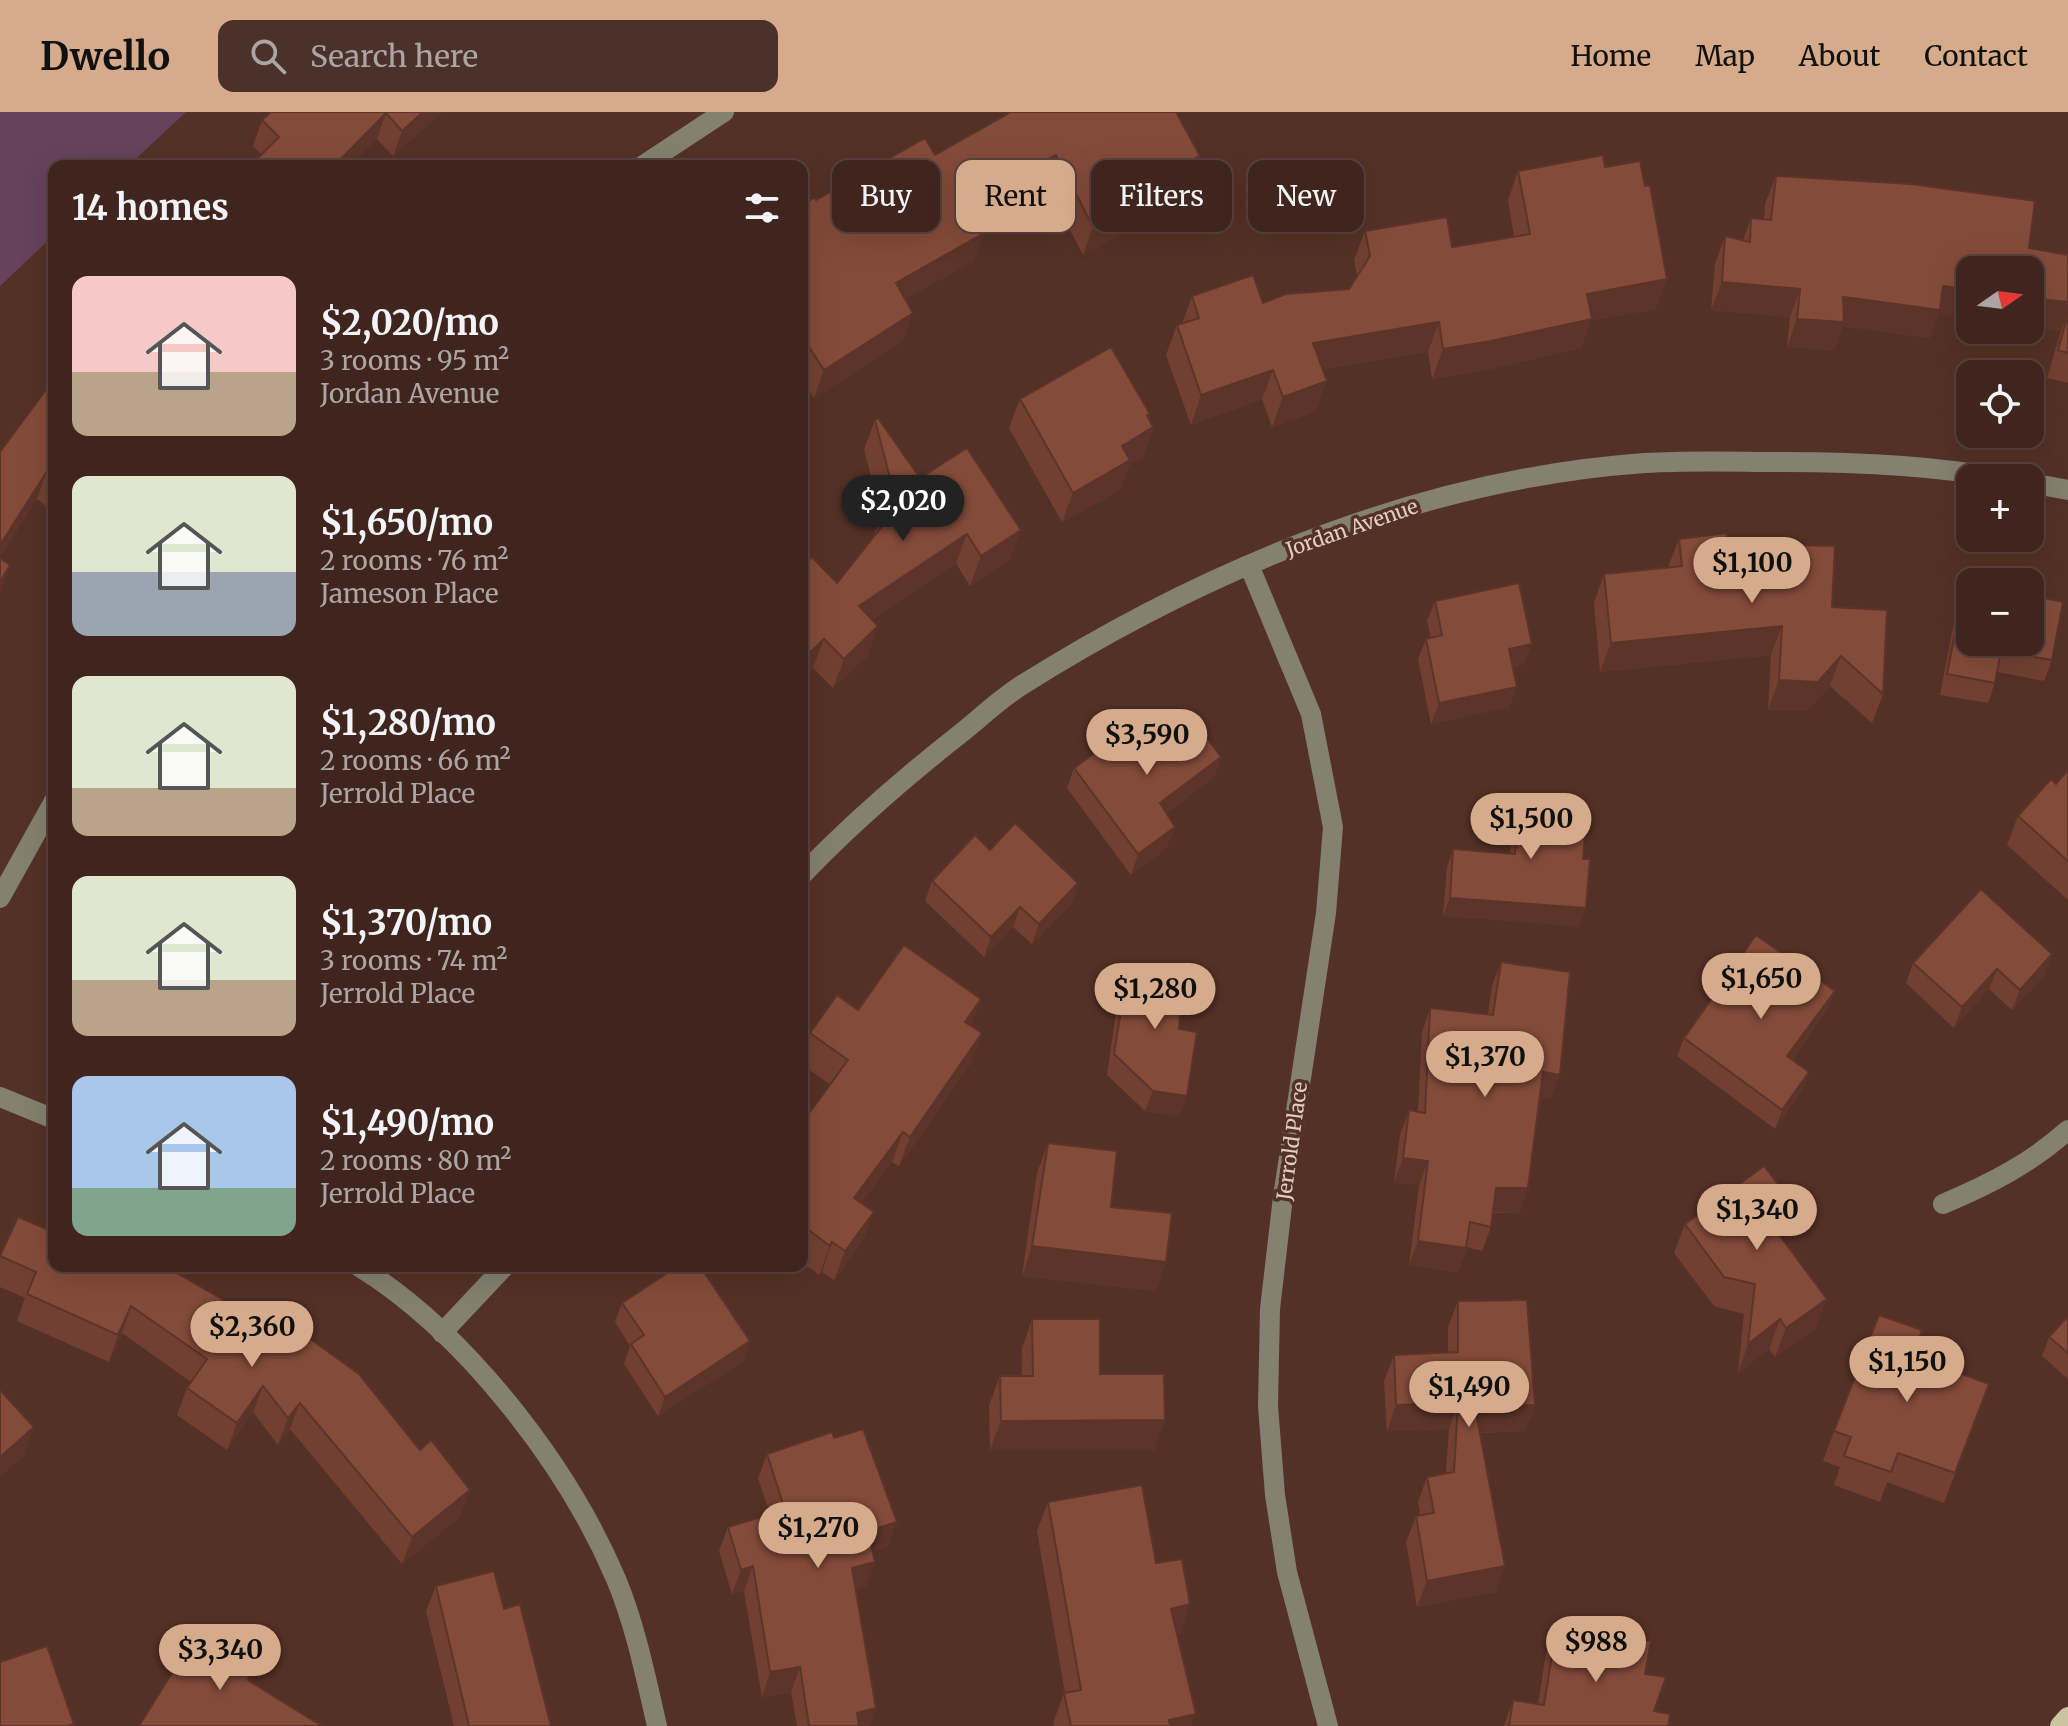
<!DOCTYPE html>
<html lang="en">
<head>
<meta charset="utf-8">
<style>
  :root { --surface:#3f251d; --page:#4a312a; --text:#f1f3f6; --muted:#ada5a4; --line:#58423b; --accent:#d6ab8b }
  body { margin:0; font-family:Merriweather,serif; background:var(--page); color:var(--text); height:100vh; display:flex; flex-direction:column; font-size:30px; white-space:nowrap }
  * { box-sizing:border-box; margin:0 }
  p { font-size:26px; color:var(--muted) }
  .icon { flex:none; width:44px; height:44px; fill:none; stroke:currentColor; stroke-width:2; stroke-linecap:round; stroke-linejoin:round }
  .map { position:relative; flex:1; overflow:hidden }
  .details { position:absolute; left:48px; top:48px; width:760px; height:1112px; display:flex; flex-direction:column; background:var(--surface); border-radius:16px; box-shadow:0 8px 32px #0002,0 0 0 2px var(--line) }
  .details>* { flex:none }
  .banner { position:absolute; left:832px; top:48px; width:760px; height:72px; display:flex; gap:16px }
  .needle { width:52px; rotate:76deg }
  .buttons { position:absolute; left:1956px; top:144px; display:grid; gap:16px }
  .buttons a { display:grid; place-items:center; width:88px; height:88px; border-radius:16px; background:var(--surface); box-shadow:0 8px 32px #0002,0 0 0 2px var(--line); font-size:40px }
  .price { position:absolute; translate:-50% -68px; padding:0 18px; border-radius:28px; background:var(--accent); color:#111; font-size:26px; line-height:52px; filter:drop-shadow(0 2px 4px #0008) }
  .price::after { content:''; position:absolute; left:50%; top:48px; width:24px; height:18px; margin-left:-12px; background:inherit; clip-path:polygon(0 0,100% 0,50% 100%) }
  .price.on { background:#222; color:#fff }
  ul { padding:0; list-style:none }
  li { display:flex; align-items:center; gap:24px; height:200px; padding:0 24px }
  li span { display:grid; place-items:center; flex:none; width:224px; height:160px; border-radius:16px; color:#555 }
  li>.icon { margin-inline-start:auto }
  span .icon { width:96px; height:96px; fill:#fffc; stroke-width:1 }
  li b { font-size:34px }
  h2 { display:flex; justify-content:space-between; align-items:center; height:96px; padding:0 24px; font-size:34px }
  .pill { padding:0 28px; border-radius:16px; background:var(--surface); box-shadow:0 8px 32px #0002,0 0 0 2px var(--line); font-size:28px; line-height:72px }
  .pill.on { background:var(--accent); color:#111 }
  header { display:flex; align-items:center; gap:48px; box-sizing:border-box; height:112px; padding:0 40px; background:var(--accent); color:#111 }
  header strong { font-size:38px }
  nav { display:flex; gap:44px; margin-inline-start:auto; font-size:28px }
  .search { width:560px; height:72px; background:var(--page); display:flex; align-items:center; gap:20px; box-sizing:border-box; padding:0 28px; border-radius:16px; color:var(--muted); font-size:30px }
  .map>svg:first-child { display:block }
  .green { fill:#66425c }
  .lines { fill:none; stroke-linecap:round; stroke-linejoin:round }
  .minor { stroke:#848170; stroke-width:20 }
  .major { stroke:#cbc4a2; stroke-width:20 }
  .wall { fill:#724032 }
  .shaded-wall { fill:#5c3429 }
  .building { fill:#844b3a; stroke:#5c3429; stroke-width:2 }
  .labels { text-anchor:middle; stroke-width:7; stroke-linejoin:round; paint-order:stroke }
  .street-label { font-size:20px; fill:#e2ccc5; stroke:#543127 }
</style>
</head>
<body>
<header>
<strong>Dwello</strong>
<div class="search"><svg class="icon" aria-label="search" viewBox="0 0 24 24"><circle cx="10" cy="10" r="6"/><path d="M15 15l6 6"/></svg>Search here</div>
<nav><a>Home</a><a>Map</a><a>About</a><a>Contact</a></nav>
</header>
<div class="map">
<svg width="2068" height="1614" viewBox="0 0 2068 1614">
  <rect width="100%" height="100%" fill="#543127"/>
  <path class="green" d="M0 0H186L128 54H54V123L0 174Z"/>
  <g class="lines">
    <path class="minor" d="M642 54 724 0
      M2030 371 2068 378
      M1249 453 1311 602 1333 715 1326 801 1283 1085 1270 1197 1268 1294 1275 1383 1287 1460 1328 1614
      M802 763C851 712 904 666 960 622 980 606 1000 587 1022 573 1206 457 1425 366 1645 351 1691 348 1738 350 1784 350 1857 350 1929 353 2001 366
      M0 786 54 689
      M0 985 54 1007
      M1943 1092C1990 1072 2030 1052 2068 1018
      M358 1154C465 1220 567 1352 616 1467 635 1512 646 1566 657 1614
      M442 1221 505 1154"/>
    <path class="major" d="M2060 1614 2068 1605"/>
  </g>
  <path class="wall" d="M271 0H442L393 44 377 27 262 43 253 34 262 8Z
    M935 43 1200 44 1190 72 1147 94 1140 112 1083 143 1046 71 977 109 974 149 905 187 903 229 814 286 802 268V93Z
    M1605 55 1656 197 1591 208 1581 236 1481 259 1432 267 1428 240 1323 257 1316 299 1272 315 1262 287 1191 313 1166 243 1177 213 1182 212 1192 184 1263 191 1349 177 1357 164 1354 148 1365 119 1452 135 1514 125 1508 88 1518 59Z
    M1776 64 2029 136 2068 143V271L2047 266 2061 219 2030 215V158L1938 203 1930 226 1843 214 1834 238 1787 235 1790 205 1711 198 1715 152 1725 124 1743 128 1751 106 1764 107 1765 92Z
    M54 267V400L37 387 0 444V340Z
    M1020 287 1150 302 1149 307 1153 315 1143 345 1129 353 1120 378 1062 410 1009 316Z
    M875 308 920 366 1010 448 970 474 956 451 872 508 878 514 867 544 833 576 813 556 802 567V455L837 471 874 423 881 403 864 337Z
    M1679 427 1728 431 1832 495 1883 582 1872 611 1830 574 1807 599 1768 598 1771 543 1600 560 1594 491 1604 462 1668 455Z
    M1968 454 1970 470 2052 548 2044 569 1997 560 1995 571 1988 591 1940 583 1961 474Z
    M1435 489 1524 552 1513 555 1517 575 1509 595 1431 612 1418 547 1426 527 1431 526 1427 509Z
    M1136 633 1221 645 1214 665 1166 701 1167 736 1131 763 1067 676 1074 656Z
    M2068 658V788L2007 733 2018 704 2056 672Z
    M1520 687 1583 747 1580 814 1443 804 1447 755 1453 737 1510 741 1513 705Z
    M990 738 1078 771 1071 792 1032 832 1013 815 984 845 925 789 932 769Z
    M1981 777 2045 863 2012 898 1989 877 1954 916 1906 871 1913 851Z
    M1501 850 1551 987 1540 985 1520 1101H1493L1491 1115 1482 1139 1467 1135 1458 1160 1409 1153 1419 1073 1394 1070 1400 1023 1409 998 1418 1000 1422 921 1430 896 1488 902 1492 874Z
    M1128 853 1179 917 1187 984 1180 1004 1145 999 1107 963 1120 873Z
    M1835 879 1828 897 1792 948 1809 960 1802 978 1775 1017 1677 944 1684 926Z
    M858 898 971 914 982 921 971 951 899 1054 892 1050 861 1091 863 1129 834 1168 822 1160 819 1163 802 1150V1011L830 972 802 953V942L810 921Z
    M1048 1031 1166 1150 1156 1179 1022 1164 1037 1061Z
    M18 1105 54 1154H165L460 1405 402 1452 290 1317 278 1333 253 1300 227 1338 177 1303 187 1276 191 1270 122 1221 109 1250 17 1209 25 1186 0 1175V1144Z
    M1685 1112 1782 1121 1779 1123 1816 1217 1775 1245 1769 1237 1738 1261 1744 1202 1714 1194 1674 1141Z
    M1458 1189 1535 1293 1525 1319 1479 1321 1495 1480 1417 1495 1406 1430 1416 1404 1420 1403 1418 1390 1427 1365 1446 1361 1449 1317 1387 1319 1384 1269 1394 1243 1448 1240V1215Z
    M622 1191 743 1249 658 1304 624 1252 630 1234 615 1210Z
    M2068 1204V1267L2042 1244 2049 1225Z
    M1032 1207 1100 1262 1165 1308 1154 1338H990L989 1293 1000 1264H1022V1237Z
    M1913 1244 1989 1272 1944 1391 1887 1370 1880 1390 1834 1373 1840 1355 1823 1349 1834 1319Z
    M767 1342 888 1434 873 1439 875 1450 866 1474 856 1477 876 1596 870 1614H797L791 1580 762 1585 744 1479 732 1482 719 1439 728 1415 770 1402 758 1366Z
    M1048 1390 1156 1451 1180 1522H1177L1191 1614H1054L1053 1611 1064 1581H1065L1037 1419Z
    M436 1474 504 1497 551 1614H454L426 1499Z
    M1557 1513 1645 1562 1654 1599 1668 1614H1504L1513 1588 1538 1592 1546 1542Z"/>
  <path class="shaded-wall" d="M423 0H442L393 44 402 19Z
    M386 1 377 27 350 54H334Z
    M1056 43 1046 71 958 120 968 92Z
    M1200 44 1190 72 1147 94 1140 112 1083 143 1093 115 1144 73Z
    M984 121 974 149 886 198 896 171Z
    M1667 167 1656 197 1591 208 1581 236 1481 259 1432 267 1443 237 1587 182Z
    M1722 170 1800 177 1790 205 1711 198Z
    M1943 174 1970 178V207L1938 203 1930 226 1843 214 1834 238 1787 235 1797 207 1843 185Z
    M2030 186 2068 190V200L2061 219 2030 215Z
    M913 201 903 229 814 286 824 258Z
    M1439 210 1428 240 1303 260 1313 231Z
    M1273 258 1262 287 1191 313 1201 283Z
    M1327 269 1316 299 1272 315 1283 285Z
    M1150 302 1143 321 1153 315 1143 345 1129 353 1120 378 1062 410 1073 381 1122 334 1147 303Z
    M46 361 37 387 0 444V433Z
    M1021 418 1010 448 970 474 981 444Z
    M967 422 956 451 848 524 859 494Z
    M10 453 1 479 0 481V470Z
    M878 514 867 544 833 576 844 547Z
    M1782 514 1771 543 1600 560 1611 531Z
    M824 527 813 556 802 567V548Z
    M1532 532 1524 552 1501 557 1509 537Z
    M1841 544 1830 574 1807 599 1768 598 1779 568Z
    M1517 575 1509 595 1431 612 1439 591Z
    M1221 645 1214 665 1152 711 1160 691Z
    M1175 715 1167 736 1131 763 1138 742Z
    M1078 771 1071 792 1032 832 1039 812Z
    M1450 786 1586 796 1580 814 1443 804Z
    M1020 795 1013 815 984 845 991 825Z
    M2052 842 2045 863 2012 898 2020 878Z
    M1997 857 1989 877 1954 916 1962 895Z
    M1835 879 1828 897 1781 963 1787 944Z
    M981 887 970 917 965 910Z
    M982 921 971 951 899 1054 910 1025Z
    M1543 960 1560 963 1551 987 1535 985Z
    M1809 960 1802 978 1775 1017 1782 998Z
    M1153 979 1187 984 1180 1004 1145 999Z
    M903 1020 892 1050 843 1115 854 1086Z
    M1403 1046 1428 1049 1419 1073 1394 1070Z
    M1496 1076H1528L1520 1101 1487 1100Z
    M1793 1091 1782 1121 1758 1139 1769 1109Z
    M874 1100 863 1129 834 1168 845 1139Z
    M1418 1129 1466 1136 1458 1160 1409 1153Z
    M832 1130 822 1160 819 1163 830 1134Z
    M1032 1134 1166 1150 1156 1179 1022 1164Z
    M1827 1187 1816 1217 1775 1245 1786 1216Z
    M131 1194 122 1221 109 1250 118 1223Z
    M1780 1207 1769 1237 1738 1261 1748 1232Z
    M750 1229 743 1249 658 1304 665 1285Z
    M263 1274 253 1300 227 1338 237 1311Z
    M300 1291 290 1317 278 1333 288 1306Z
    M1458 1291 1449 1317 1387 1319 1396 1293Z
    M1535 1293 1525 1319 1465 1321 1475 1295Z
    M1165 1308 1154 1338H990L1001 1309Z
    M34 1315 23 1345 0 1365V1345Z
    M470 1378 460 1405 402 1452 412 1425Z
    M897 1410 888 1434 859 1443 868 1419Z
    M875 1450 866 1474 843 1480 852 1456Z
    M753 1454 744 1479 732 1482 741 1458Z
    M1505 1454 1495 1480 1417 1495 1427 1469Z
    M1190 1492 1180 1522 1160 1526 1171 1497Z
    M262 1544 252 1573 248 1568Z
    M800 1555 791 1580 762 1585 770 1560Z
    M876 1596 870 1614H852L857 1601Z
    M1196 1602 1191 1614H1166L1169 1608Z"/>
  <path class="building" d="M271 0H423L402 19 386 1 334 54H250L279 25 262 8Z
    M1011 0H1176L1200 44 1144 73 1151 84 1093 115 1056 43 968 92 984 121 896 171 913 201 824 258 802 224V93L815 85 816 88 925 26 935 43Z
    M1603 43 1605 55 1640 49 1645 74 1650 73 1667 167 1587 182 1592 207 1491 229 1443 237 1439 210 1313 231 1327 269 1283 285 1273 258 1201 283 1177 213 1199 206 1192 184 1253 163 1263 191 1286 182 1349 177 1370 144 1365 119 1447 105 1452 135 1530 122 1518 59Z
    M1776 64 1911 72 2035 89 2029 136 2068 143V190L2030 186V158H1970V178L1943 174 1940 198 1843 185 1844 210 1797 207 1800 177 1722 170 1725 124 1750 130 1751 106 1771 108Z
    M2068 202V241L2058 238Z
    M1111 235 1150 302 1147 303 1153 315 1122 334 1130 348 1073 381 1020 287Z
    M54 267V367L46 361 0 433V340Z
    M878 306 920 366 967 336 1021 418 981 444 967 422 859 494 878 514 844 547 824 527 802 548V455L812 445 837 471 891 403 884 393 895 386 875 308Z
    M1727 421 1728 431 1835 434 1832 495 1887 498 1883 582 1841 544 1818 570 1779 568 1782 514 1611 531 1604 462 1682 454 1679 427Z
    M0 446 10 453 0 470Z
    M1968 454 2031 466 2030 473V470H1970V530H2030V483L2063 490 2052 548 2001 539 1995 571 1947 562Z
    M1519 471 1532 532 1509 537 1517 575 1439 591 1426 527 1442 523 1435 489Z
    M1188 600 1221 645 1160 691 1175 715 1138 742 1074 656 1125 619 1136 633Z
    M2068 658V749L2018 704 2051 667 2056 672Z
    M1520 687 1588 692 1583 747H1590L1586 796 1450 786 1453 737 1515 742Z
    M1015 711 1078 771 1039 812 1020 795 991 825 932 769 975 723 990 738Z
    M1981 777 2052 842 2020 878 1997 857 1962 895 1913 851Z
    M1756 823 1835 879 1787 944 1809 960 1782 998 1684 926Z
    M904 833 981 887 965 910 982 921 910 1025 903 1020 854 1086 874 1100 845 1139 832 1130 830 1134 802 1113V1011L848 948 810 921 837 883 858 898Z
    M1501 850 1570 860 1560 963 1543 960 1528 1076H1496L1491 1115 1470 1110 1466 1136 1418 1129 1428 1049 1403 1046 1409 998 1425 1001 1430 896 1493 903Z
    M1128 853 1163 858 1183 872 1179 917 1197 920 1187 984 1153 979 1114 942Z
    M1048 1031 1117 1039 1111 1095 1172 1101 1166 1150 1032 1134Z
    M1764 1054 1793 1091 1769 1109 1827 1187 1786 1216 1780 1207 1748 1232 1755 1172 1724 1165 1685 1112Z
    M18 1105 54 1120V1154H165L275 1218 284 1208 359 1262 420 1338 431 1328 470 1378 412 1425 300 1291 288 1306 263 1274 237 1311 187 1276 207 1247 131 1194 118 1223 27 1182 36 1160 0 1144Z
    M678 1154H700L750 1229 665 1285 631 1232 644 1223 622 1191Z
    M1527 1188 1535 1293 1475 1295 1505 1454 1427 1469 1416 1404 1434 1401 1427 1365 1454 1360 1458 1291 1396 1293 1394 1243 1458 1240V1189Z
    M1879 1203 1922 1218 1913 1244 1989 1272 1955 1361 1898 1341 1891 1360 1844 1344 1851 1325 1834 1319Z
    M2068 1204V1241L2049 1225Z
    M1032 1207H1100V1262H1164L1165 1308 1001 1309 1000 1264H1033Z
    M0 1278 34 1315 0 1345Z
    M863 1317 897 1410 868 1419 875 1450 852 1456 876 1596 857 1601 859 1614H809L800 1555 770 1560 753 1454 741 1458 728 1415 785 1398 767 1342 832 1320 834 1326Z
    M1142 1373 1156 1451 1182 1447 1190 1492 1171 1497 1196 1602 1169 1608 1170 1614H1071L1064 1581 1081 1578 1048 1390Z
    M494 1459 504 1497 520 1492 551 1614H469L436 1474Z
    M1557 1513 1651 1529 1645 1562 1666 1565 1654 1599 1670 1602 1668 1614H1509L1513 1588 1544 1593Z
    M222 1518 262 1544 248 1568 322 1614H139L190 1532 207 1543Z
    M47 1534 74 1612 68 1614H0V1550Z"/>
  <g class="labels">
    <g class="street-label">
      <text transform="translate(1352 416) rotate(-19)" y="7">Jordan Avenue</text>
      <text transform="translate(1292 1029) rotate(-82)" y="7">Jerrold Place</text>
    </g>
  </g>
</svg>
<div class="buttons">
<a><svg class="needle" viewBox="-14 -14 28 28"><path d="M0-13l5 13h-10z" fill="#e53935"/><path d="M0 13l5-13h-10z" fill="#ada5a4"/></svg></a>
<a><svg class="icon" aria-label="locate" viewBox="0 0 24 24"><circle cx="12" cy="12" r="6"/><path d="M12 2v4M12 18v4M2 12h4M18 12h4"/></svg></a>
<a>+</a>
<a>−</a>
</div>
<b class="price on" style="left:903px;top:431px">$2,020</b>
<b class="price" style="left:1752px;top:493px">$1,100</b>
<b class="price" style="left:1147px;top:665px">$3,590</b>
<b class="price" style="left:1531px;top:749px">$1,500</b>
<b class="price" style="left:1761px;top:909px">$1,650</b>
<b class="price" style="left:1155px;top:919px">$1,280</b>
<b class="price" style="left:1485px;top:987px">$1,370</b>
<b class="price" style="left:1757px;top:1140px">$1,340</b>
<b class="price" style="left:252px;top:1257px">$2,360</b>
<b class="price" style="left:1907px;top:1292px">$1,150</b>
<b class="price" style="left:1469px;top:1317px">$1,490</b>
<b class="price" style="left:818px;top:1458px">$1,270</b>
<b class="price" style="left:1596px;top:1572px">$988</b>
<b class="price" style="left:220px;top:1580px">$3,340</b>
<div class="banner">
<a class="pill">Buy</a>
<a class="pill on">Rent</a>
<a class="pill">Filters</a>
<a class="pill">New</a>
</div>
<section class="details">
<h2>14 homes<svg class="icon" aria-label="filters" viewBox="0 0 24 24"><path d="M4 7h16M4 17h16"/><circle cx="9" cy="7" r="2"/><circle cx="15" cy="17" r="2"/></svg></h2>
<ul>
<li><span style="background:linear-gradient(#f6c9c9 60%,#b9a48a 0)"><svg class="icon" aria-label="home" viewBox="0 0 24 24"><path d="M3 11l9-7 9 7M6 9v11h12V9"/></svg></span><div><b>$2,020/mo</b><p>3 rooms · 95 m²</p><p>Jordan Avenue</p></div></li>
<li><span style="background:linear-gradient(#dfe7d0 60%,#9aa5b1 0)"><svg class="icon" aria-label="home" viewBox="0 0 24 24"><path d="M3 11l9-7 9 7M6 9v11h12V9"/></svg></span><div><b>$1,650/mo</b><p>2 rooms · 76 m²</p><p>Jameson Place</p></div></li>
<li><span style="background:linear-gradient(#dfe7d0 70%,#b9a48a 0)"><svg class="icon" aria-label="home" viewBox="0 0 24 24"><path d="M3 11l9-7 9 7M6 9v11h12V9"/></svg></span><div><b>$1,280/mo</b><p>2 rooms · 66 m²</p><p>Jerrold Place</p></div></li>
<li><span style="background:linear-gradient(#dfe7d0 65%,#b9a48a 0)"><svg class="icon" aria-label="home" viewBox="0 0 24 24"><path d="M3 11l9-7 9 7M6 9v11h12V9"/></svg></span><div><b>$1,370/mo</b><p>3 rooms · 74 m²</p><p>Jerrold Place</p></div></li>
<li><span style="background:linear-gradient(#a9c7e8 70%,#7fa58c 0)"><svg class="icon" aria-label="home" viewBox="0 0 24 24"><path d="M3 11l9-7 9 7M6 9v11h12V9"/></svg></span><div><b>$1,490/mo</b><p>2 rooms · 80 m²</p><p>Jerrold Place</p></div></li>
</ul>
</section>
</div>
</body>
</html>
